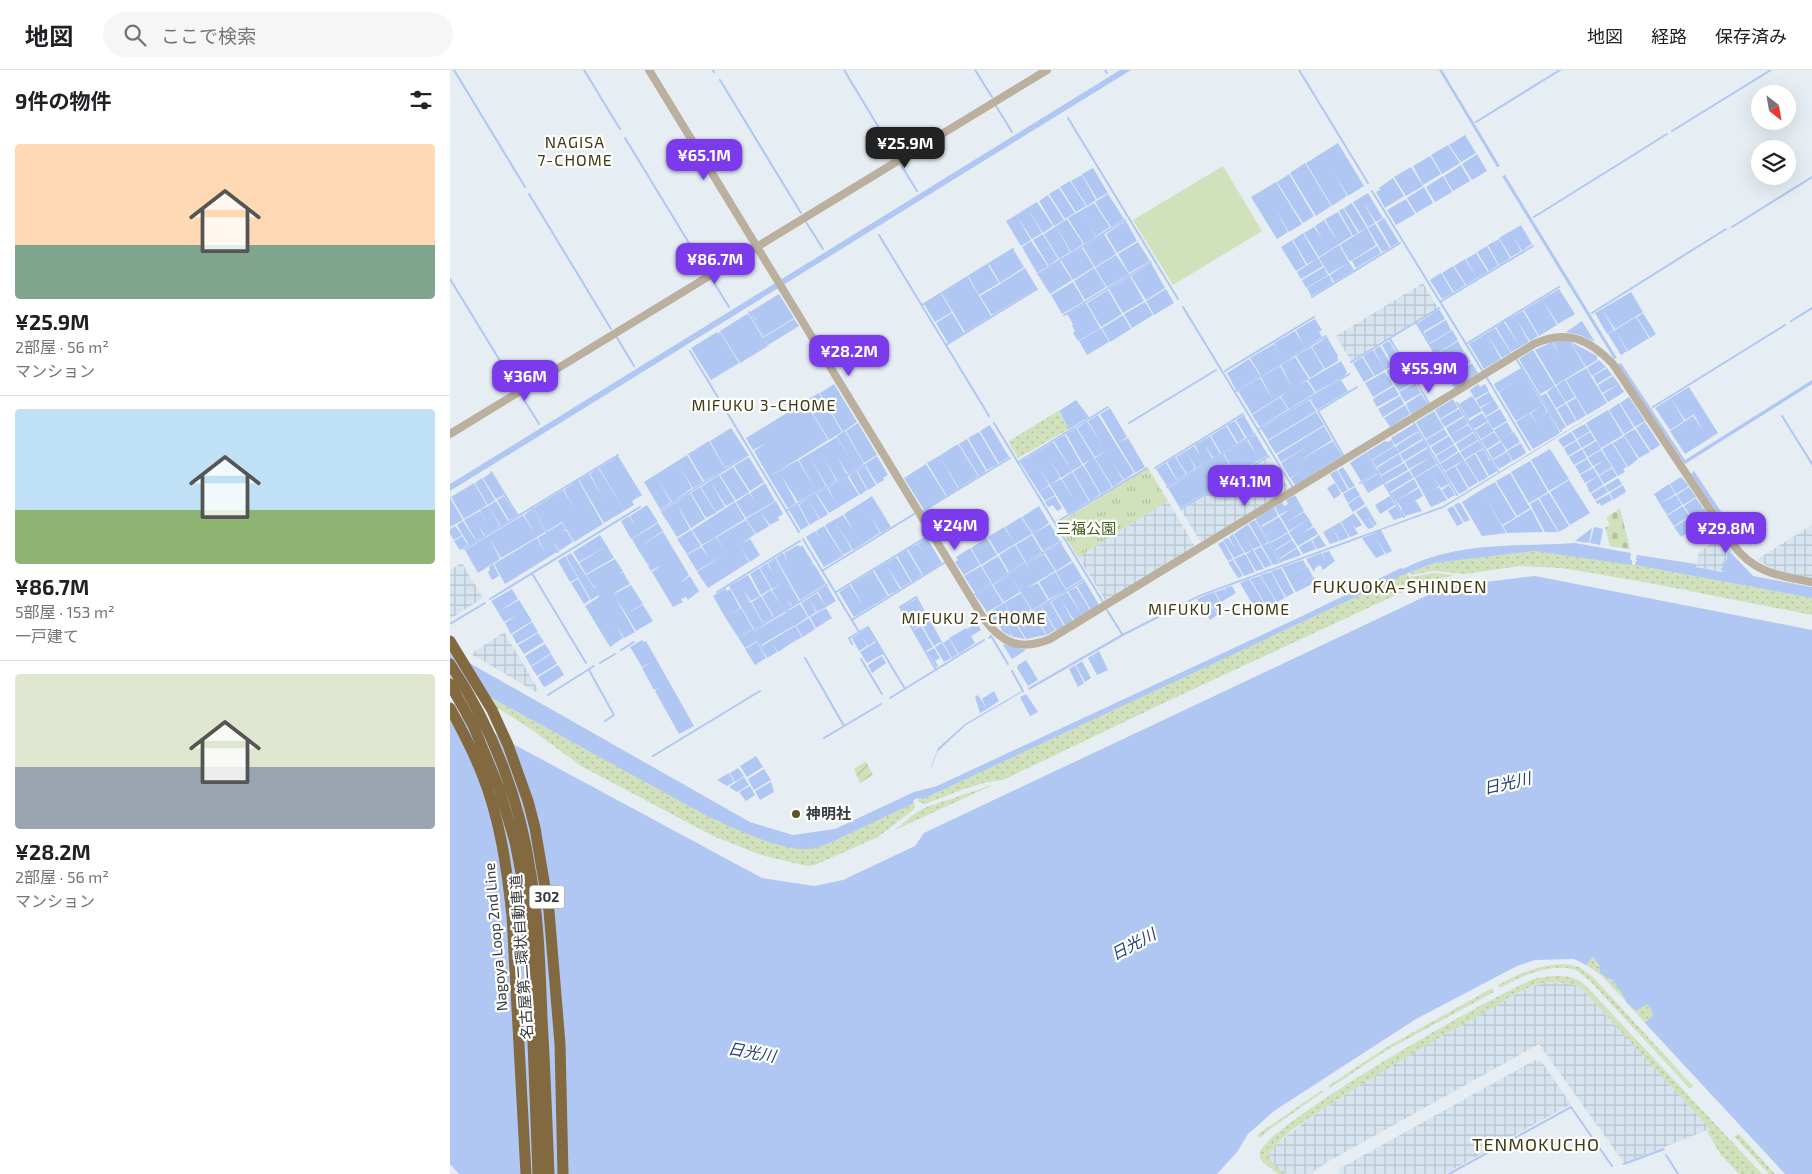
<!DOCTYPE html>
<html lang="ja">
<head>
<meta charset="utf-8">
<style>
  :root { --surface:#fff; --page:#f6f6f6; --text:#202124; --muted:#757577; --line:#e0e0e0; --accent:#7c3aed }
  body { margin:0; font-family:"Exo 2","Noto Sans JP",sans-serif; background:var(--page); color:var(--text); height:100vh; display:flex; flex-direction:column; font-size:19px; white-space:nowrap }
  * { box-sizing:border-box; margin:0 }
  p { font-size:16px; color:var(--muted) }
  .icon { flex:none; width:28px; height:28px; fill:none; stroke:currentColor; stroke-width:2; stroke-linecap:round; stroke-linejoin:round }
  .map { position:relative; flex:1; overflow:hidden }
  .details { display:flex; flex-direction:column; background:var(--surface); width:450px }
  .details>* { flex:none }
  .needle { width:32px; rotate:149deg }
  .tools { position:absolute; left:1301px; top:15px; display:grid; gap:10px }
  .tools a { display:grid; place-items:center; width:45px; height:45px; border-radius:50%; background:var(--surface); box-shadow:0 5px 20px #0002; font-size:25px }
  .price { position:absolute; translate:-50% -42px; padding:0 11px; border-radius:10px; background:var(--accent); color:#fff; font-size:16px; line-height:32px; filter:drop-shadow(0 1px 2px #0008) }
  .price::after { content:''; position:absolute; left:50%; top:30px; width:15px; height:11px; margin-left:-8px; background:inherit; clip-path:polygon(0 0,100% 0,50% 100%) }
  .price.selected { background:#222; color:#fff }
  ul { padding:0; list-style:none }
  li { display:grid; align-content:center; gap:10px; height:265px; padding:0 15px }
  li+li { border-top:1px solid var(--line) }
  li span { display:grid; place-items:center; height:155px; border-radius:5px; color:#555 }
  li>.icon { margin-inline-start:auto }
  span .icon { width:90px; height:90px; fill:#fffc; stroke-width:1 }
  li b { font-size:21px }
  h2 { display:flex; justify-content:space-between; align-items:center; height:60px; padding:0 15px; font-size:21px }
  header { display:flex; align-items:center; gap:30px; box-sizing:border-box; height:70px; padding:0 25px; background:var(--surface); border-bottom:1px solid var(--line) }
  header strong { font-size:24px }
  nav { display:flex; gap:28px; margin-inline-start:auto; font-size:18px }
  .search { width:350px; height:45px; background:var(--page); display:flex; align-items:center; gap:12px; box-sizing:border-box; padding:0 18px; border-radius:28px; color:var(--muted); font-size:19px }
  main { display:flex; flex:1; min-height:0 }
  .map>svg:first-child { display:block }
  .industrial { fill:url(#industrial-grid) }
  .grass { fill:url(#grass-dots) }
  .cemetery { fill:url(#cemetery-stones) }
  .park { fill:url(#park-tufts) }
  .garden { fill:url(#garden-furrows) }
  .pitch { fill:#d0e1bc }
  .water { fill:#afc7f2 }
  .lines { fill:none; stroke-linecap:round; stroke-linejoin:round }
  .stream { stroke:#afc7f2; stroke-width:2 }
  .minor { stroke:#bbb09d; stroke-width:8 }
  .highway { stroke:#826940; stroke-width:11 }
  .poi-dot { fill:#5f5723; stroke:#fff; stroke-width:2 }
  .labels { text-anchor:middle; stroke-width:4.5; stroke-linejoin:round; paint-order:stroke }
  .shield { fill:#fff; stroke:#737576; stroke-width:1 }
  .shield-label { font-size:14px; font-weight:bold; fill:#373a3c }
  .park-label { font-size:15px; fill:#455e1d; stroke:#fff }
  .poi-label { font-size:15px; font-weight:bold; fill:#373a3c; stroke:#fff; text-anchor:start }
  .street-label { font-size:15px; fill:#373a3c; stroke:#fff }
  .neighbourhood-label { font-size:16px; letter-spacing:1px; fill:#403a10; stroke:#fff }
  .water-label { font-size:16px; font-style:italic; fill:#274277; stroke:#fff }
  .quarter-label { font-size:18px; letter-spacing:1px; fill:#403a10; stroke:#fff }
</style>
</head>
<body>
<header>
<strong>地図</strong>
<div class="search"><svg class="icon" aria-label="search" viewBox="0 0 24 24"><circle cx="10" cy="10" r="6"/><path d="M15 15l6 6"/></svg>ここで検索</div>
<nav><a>地図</a><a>経路</a><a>保存済み</a></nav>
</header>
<main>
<section class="details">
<h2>9件の物件<svg class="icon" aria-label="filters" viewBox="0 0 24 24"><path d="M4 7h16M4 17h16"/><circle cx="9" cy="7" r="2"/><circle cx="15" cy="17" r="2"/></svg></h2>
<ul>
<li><span style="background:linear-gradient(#ffd9b3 65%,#7fa58c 0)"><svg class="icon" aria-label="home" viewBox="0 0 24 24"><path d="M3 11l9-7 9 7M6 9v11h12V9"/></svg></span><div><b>¥25.9M</b><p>2部屋 · 56 m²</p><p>マンション</p></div></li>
<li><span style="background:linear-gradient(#bfe0f5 65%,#8fb573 0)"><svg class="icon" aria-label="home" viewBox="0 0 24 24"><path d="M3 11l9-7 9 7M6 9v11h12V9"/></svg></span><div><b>¥86.7M</b><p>5部屋 · 153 m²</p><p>一戸建て</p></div></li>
<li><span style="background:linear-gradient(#dfe7d0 60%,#9aa5b1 0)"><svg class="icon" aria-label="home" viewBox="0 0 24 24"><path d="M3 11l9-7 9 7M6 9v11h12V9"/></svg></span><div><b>¥28.2M</b><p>2部屋 · 56 m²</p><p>マンション</p></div></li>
</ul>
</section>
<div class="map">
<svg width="1362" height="1104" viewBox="0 0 1362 1104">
  <defs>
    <pattern id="industrial-grid" width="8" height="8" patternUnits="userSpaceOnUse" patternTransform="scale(1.25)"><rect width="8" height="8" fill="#d6e4ef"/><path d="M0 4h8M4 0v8" fill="none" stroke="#b8c4ce"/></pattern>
    <pattern id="grass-dots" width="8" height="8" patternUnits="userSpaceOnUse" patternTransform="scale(1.25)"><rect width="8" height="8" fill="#d0e1bc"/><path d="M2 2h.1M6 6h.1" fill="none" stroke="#b3c2a2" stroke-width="1.8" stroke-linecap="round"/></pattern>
    <pattern id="cemetery-stones" width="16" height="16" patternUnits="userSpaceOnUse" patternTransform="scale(1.25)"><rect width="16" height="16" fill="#d0e1bc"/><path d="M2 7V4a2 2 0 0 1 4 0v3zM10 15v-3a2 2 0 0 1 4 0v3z" fill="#b3c2a2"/></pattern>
    <pattern id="park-tufts" width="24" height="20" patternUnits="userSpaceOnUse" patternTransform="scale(1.25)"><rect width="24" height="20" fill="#d0e1bc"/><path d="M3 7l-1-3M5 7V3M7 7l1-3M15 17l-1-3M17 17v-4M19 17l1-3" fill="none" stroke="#b3c2a2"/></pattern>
    <pattern id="garden-furrows" width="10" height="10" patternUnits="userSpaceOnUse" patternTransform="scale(1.25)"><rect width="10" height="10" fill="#d0e1bc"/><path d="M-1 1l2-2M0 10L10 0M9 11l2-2" fill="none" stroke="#b3c2a2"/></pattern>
  </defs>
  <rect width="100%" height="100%" fill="#e6eef4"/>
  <path class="industrial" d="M973 213 988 238 901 291 886 266Z
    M820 386 839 419 753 473 751 472 731 440Z
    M718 431 744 475 743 478 656 532 628 487Z
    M1362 455V509L1323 499 1306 490Z
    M1273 465 1285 483 1283 485 1279 483 1275 497H1272L1274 501 1271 502 1246 497 1249 482Z
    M12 493 33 528 0 549V500Z
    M54 562 84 612 88 621 86 622 21 584Z
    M1092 913H1121L1130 917 1260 1059 1174 1093 1089 974 881 1090 865 1100 862 1104H836L821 1092 819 1085 825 1075 860 1048 944 993 987 968 1074 920Z
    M1085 990 1091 991 1121 1034 995 1104H890L887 1100Z"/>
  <path class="grass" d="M608 341 619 359 568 388 559 373V371Z
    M1085 481 1185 495 1362 528V545L1194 512 1112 498 1069 496 1015 504 984 501 961 505 959 503 984 493Z
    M957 503 959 507 985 503 1006 505 974 512 720 630 553 710C526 712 500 725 475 734L469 732 467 728 473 729Z
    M0 605 257 746C292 762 342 785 380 773L464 733 465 737 463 740 428 767 365 795 359 796 352 795 311 785 263 766 131 696 78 657 46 637 0 611Z
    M545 714 445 760 464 744 474 738Z
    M1143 887 1149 895 1150 903C1161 908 1171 918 1174 930L1152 906 1136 895Z
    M1116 894 1129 897 1143 907 1243 1016 1240 1019 1140 911C1136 908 1131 903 1127 901 1103 891 1070 907 1050 918L1048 915C1071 902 1090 895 1116 894Z
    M1102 906C1118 906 1125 906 1137 917L1312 1104H1289L1270 1084 1257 1061 1260 1059 1130 917C1119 913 1104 911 1093 913 1075 916 1051 933 1035 942 984 970 935 999 887 1030 865 1045 832 1062 819 1085L821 1092 836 1104C829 1104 827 1104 822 1099 816 1095 808 1090 810 1082 818 1054 1050 920 1087 908 1092 907 1097 907 1102 906Z
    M1042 918 1044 922 937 980 880 1018 878 1016 937 977Z
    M1176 932 1186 940 1197 934 1201 938 1203 945 1195 953Z
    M872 1020 873 1022 820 1059 810 1068 807 1065Z
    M1289 1064 1325 1104H1319L1284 1066Z"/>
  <path class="cemetery" d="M1170 438 1180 479 1160 476 1155 458 1160 455 1156 448Z"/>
  <path class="park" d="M698 398 718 431 628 487 607 454Z"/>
  <path class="garden" d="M416 691 423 705 410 713 404 699Z"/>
  <path class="pitch" d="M773 96 812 161 723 215 683 150Z"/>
  <path class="water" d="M670 0H681L0 421V414Z
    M989 0H992L1050 96 1047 97Z
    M1015 65 1026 83 1011 92 999 75Z
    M888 73 914 116 898 126 885 104 897 126 882 136 856 93Z
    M998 75 1010 93 992 104 981 85Z
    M1027 84 1037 101 1022 110 1012 94Z
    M980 86 991 104 973 115 963 96Z
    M855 93 881 136 866 146 840 103Z
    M1011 95 1020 111 1003 121 994 106Z
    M961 97 973 116 956 126 944 107Z
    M643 98 658 123 647 129 632 104Z
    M839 104 864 146 853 153 827 112Z
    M632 105 646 130 637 136 621 111Z
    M1055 105 1167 288 1164 289 1052 106Z
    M993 106 1002 122 985 132 976 117Z
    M943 108 954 126 935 138 926 122 930 120 929 118Z
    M620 111 636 136 626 142 610 117Z
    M826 112 852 154 839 162 824 137 838 162 827 169 801 127Z
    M974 117 983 133 966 143 957 128Z
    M609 118 625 143 615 149 599 124Z
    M918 123 933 148 926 152 913 132 925 153 918 157 903 132Z
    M658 124 674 149 661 157 645 132Z
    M598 125 614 150 604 156 589 131Z
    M956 129 965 144 946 155 937 140Z
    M587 132 603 156 593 163 577 138Z
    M644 133 660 157 646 166 637 151 646 167 634 174 618 148Z
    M902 133 917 158 909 162 894 138Z
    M577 138 592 163 582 169 566 145Z
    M893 138 908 163 903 166 889 141Z
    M888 142 902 166 889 174 875 149Z
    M566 145 581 170 571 176 556 151Z
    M934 148 949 172 941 177 927 153Z
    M617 149 633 174 621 182 606 156Z
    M874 150 889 174 869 187 854 163 864 157 873 171 865 156Z
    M676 151 687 171 667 183 656 164Z
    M925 154 940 178 932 182 918 158Z
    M1071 155 1082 174 1072 181 1062 164 1071 181 1061 187 1049 168Z
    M606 156 620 182 609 189 594 164Z
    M917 158 926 175 901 191 899 190 890 175Z
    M853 163 868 188 857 194 843 170Z
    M593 164 608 189 599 196 583 170Z
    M654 164 666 184 645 197 633 177Z
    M1049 169 1060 188 1049 195 1038 175Z
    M842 170 856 195 846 201 831 177Z
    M581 171 598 196 587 203 572 177Z
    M688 172 700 191 679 203 668 184Z
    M889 175 899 192 879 204 869 188Z
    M927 176 931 183 906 198 902 191Z
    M1037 176 1048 195 1039 201 1027 182Z
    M632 178 644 197 623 210 611 190Z
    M563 179 574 197 550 213 539 194Z
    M1026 183 1038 202 1027 208 1016 189Z
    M666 185 679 204 657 217 645 198Z
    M868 188 873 196 851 209 847 202Z
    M1015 189 1027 208 1016 215 1004 196Z
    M610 191 622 210 600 224 588 205Z
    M899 192 904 200 884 212 880 205Z
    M701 193 715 218 696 230 681 206Z
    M538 195 549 213 529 225 519 207Z
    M1003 196 1015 215 1004 222 992 203Z
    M874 197 878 205 856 218 852 210Z
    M575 198 587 218 542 245 530 226 550 214 559 229 550 214Z
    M644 198 656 217 635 230 624 211Z
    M991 203 1003 223 992 229 980 210Z
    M879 205 883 213 861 226 857 218Z
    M680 206 694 231 673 243 659 219Z
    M518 207 529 226 503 242 492 224Z
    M623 212 634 231 612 244 601 225Z
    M716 219 724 233 704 245 696 231Z
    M1109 219 1125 244 1108 254 1092 229Z
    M658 220 672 244 651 257 637 233Z
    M1181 222 1193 242 1165 259 1152 239Z
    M329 224 344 248 315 266 305 250 307 248 305 249 300 242Z
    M491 224 502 242 485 252 474 234Z
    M529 226 541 246 515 262 503 242Z
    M1092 229 1107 255 1089 266 1074 240Z
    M695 232 703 245 682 258 674 244Z
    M636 233 650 258 628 271 623 263 625 261 622 256 623 254 617 244Z
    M989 239 995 249 973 262 968 253Z
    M1152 239 1164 260 1157 264 1145 243Z
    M1073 241 1088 266 1080 271 1064 246Z
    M502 243 514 263 498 273 486 253Z
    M1193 243 1206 264 1200 268 1187 247Z
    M297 244 299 245 313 268 344 249 349 256 318 275 314 269 318 276 290 293 270 261Z
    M673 245 681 259 660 272 652 258Z
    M1064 246 1079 272 1070 277 1055 251Z
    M1186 247 1199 268 1178 281 1165 260Z
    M865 249 872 260 869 262 872 267 811 305 800 288 824 274 833 289 824 273 845 261 854 276 846 260Z
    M996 250 1001 260 980 273 974 263Z
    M1132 251 1145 272 1130 265 1116 262Z
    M1054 252 1070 277 1061 282 1046 257Z
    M651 258 659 272 637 285 629 271Z
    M1045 258 1061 283 1052 288 1037 264 1051 289 1034 299 1019 274Z
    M1002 260 1008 270 986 284 980 274Z
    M1165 260 1177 281 1171 285 1158 264Z
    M267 262 268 264 270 262 289 293 261 310 241 278Z
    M877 267 888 286 887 288 889 290 875 299 862 277Z
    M939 271 951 291 943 295 932 275Z
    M1008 271 1014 282 993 295 987 284Z
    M1111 271H1120L1135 297 1106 315 1085 280 1102 272 1110 285 1103 272Z
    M1121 272 1147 286V290L1136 297Z
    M930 276 942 296 935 300 924 280Z
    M861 277 874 299 860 308 846 286Z
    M923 280 935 300 925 306 913 286Z
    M1083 280 1105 316 1090 324 1069 289Z
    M1015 282 1021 292 999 306 993 296Z
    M845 287 859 309 849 315 857 311 865 323 839 339 831 327 837 322 802 344 788 321 810 308 823 330 811 307 830 296 843 319 831 295Z
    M912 287 924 306 914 312 903 293Z
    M799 289 810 305 786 320 777 303Z
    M1149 290 1156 297 1142 306 1137 298Z
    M891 291 897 302 894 306 866 322 858 310Z
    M952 292 957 301 942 310 936 301Z
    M1022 293 1028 303 1006 317 1000 306Z
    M1171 293 1235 390 1362 310V314L1235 394 1167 295Z
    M1071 298 1093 335 1066 351 1053 330 1057 328 1053 330 1049 322 1066 311 1048 322 1044 314Z
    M1136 298 1157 333 1137 345 1116 310Z
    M1157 298 1162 305 1147 314 1143 306Z
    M935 302 943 315 923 327 915 313Z
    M959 302 964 312 949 321 943 312Z
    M1163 306 1169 314 1152 323 1148 315Z
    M891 310 898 321 867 340 860 329Z
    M1115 310 1125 327 1116 332 1106 316Z
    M965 313 971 323 955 332 949 322Z
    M384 314 407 352 393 362 370 323Z
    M1028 314 1030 317 1035 314 1039 321 1025 329 1020 320Z
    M1169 314 1174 322 1158 332 1153 324Z
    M944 316 949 325 927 337 923 330 924 328Z
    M1105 316 1116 333 1106 338 1097 322Z
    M1239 317 1268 363 1235 384 1220 361 1243 346 1254 362 1244 345 1246 343 1235 350 1221 328Z
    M1039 322 1044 330 1030 337 1026 330Z
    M369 323 392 362 379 370 355 331Z
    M1096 323 1116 357 1111 360 1091 326Z
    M971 324 978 334 961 344 956 334Z
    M1176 325 993 438 931 460 942 481 936 484 923 464 924 463 749 527 675 565 579 620 578 618 672 564 749 525 993 436Z
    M950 326 954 334 933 347 928 339Z
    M1022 326 1026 332 1013 340 1009 334Z
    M830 327 838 339 810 357 802 345Z
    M1179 327 1195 351 1185 357 1170 333Z
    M1126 328 1136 345 1127 351 1117 333Z
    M1221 328 1234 351 1220 360 1205 338Z
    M1003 329 1008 338 990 349 985 340Z
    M626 330 639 347 619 359 609 341Z
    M859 330 866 341 818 370 811 359Z
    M1044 330 1049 338 1036 346 1031 338Z
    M355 332 378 370 319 407 315 400 340 385 315 400 304 381 318 372 303 380 296 368Z
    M1026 332 1032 341 1018 349 1013 340Z
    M1169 333 1184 358 1174 364 1159 340Z
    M1116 334 1126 351 1117 356 1107 339Z
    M955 335 960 344 940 357 934 348Z
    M1093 335 1097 342 1092 346 1098 342 1110 363 1083 379 1066 352 1080 343 1088 355 1081 343Z
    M660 338 677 367 670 372 678 368 695 397 685 403 650 344Z
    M1009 339 1013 346 995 357 990 350Z
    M1050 339 1057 351 1043 359 1036 347Z
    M1158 340 1173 365 1151 378 1136 353Z
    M984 341 989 350 975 358 989 350 994 358 976 369 966 352Z
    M866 342 874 355 826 384 818 371Z
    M1032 343 1038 351 1024 359 1019 351Z
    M648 345 684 403 674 410 663 393 673 410 663 417 645 388 656 381 645 387 627 358 637 351 654 378 638 351Z
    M794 345 804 363 797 368 786 350Z
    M1014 347 1018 354 1000 365 996 358Z
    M785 351 795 368 788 373 777 355Z
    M1038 352 1044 361 1031 369 1025 360Z
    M1057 352 1063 362 1050 370 1044 360Z
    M1195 352 1210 375 1201 381 1186 358Z
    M408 353 427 385 414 393 396 361Z
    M964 354 968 361 945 375 942 370 944 376 921 390 917 382 935 371 937 372 942 370 941 368Z
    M1135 354 1140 361 1127 369 1122 361Z
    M540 355 559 387 549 393 530 361Z
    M1018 355 1023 362 1005 373 1000 365Z
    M776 356 787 374 771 383 761 366 768 361 777 375 768 361Z
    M874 356 882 370 847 392 883 371 892 386 845 415 841 408 856 399 840 408 831 393 861 374 831 392 827 385Z
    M281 358 298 384 275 398 260 371Z
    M626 358 662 417 651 424 634 395 640 390 633 394 616 364Z
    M994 359 998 365 980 376 976 370Z
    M1185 359 1200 382 1189 388 1174 365Z
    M395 361 414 394 398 404 386 386 397 405 387 410 372 385 386 410 377 416 359 386 376 416 366 422 349 390 387 367 402 392 387 366Z
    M529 362 548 394 537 400 518 368Z
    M968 362 972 369 949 383 946 376Z
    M1044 362 1050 371 1037 379 1031 370Z
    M1064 362 1070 372 1057 380 1050 370Z
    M1121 362 1126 370 1113 377 1108 370Z
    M1140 362 1145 370 1132 378 1127 370Z
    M1023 363 1028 370 1010 381 1006 374Z
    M615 365 632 395 622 401 604 371Z
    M806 365 818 385 786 404 774 384 797 370 807 386 798 369Z
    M760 366 770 384 763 388 755 374 762 389 746 398 736 381 744 376 750 386 745 375Z
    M999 366 1004 374 986 385 981 377Z
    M1174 366 1188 389 1178 397 1163 373Z
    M517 369 536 401 529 406 509 374Z
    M973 370 977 377 954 391 950 384Z
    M259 371 275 399 254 411 238 384Z
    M1028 371 1033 378 1015 389 1010 382Z
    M1126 371 1131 378 1118 386 1114 378Z
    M1146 371 1151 379 1138 387 1133 379Z
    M603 372 622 401 611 408 600 390 610 408 600 415 589 398 599 415 589 422 570 392Z
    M1051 372 1056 381 1043 389 1038 380Z
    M1071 373 1076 383 1063 391 1057 381Z
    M1162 373 1177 397 1173 399 1175 402 1168 406 1152 379Z
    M508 374 528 406 509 418 489 386Z
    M1004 375 1008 381 990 393 986 386Z
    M945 376 949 383 926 397 922 390Z
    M978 378 982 386 959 399 955 392Z
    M1033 379 1039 389 1037 391 1040 390 1047 401 1039 406 1026 383Z
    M1100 379 1119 409 1099 421 1081 390Z
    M1132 379 1137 388 1124 395 1119 387Z
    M1151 380 1162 397 1149 405 1144 397 1154 391 1143 396 1138 388Z
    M736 381 745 398 737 404 726 387Z
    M1009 382 1014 390 995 401 990 394Z
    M1057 382 1062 391 1049 399 1043 390Z
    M915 383 926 402 911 411 900 393Z
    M773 384 786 405 730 438 718 418Z
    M949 384 953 392 931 405 927 398Z
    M1025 384 1038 407 1029 412 1015 390Z
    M237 385 253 412 243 418 227 392 242 418 222 432 206 406 221 432 210 439 194 412Z
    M168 386 192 425 182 431 184 435 154 453 129 410 139 404 155 432 140 404 148 398 174 439 149 398Z
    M427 386 438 405 433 408 434 410 427 414 415 394Z
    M489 386 508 418 497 426 477 393Z
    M982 386 987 394 964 408 960 400Z
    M299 387 314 412 300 421 284 396Z
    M725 387 736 404 727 410 717 392Z
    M1137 389 1142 397 1130 404 1125 396Z
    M348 390 366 422 348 432 331 405 346 433 338 438 319 407Z
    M1014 390 1028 412 1019 418 1006 396Z
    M1080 391 1098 422 1079 433 1061 402Z
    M716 393 727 411 717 416 706 399Z
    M954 393 958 400 935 413 931 406Z
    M476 394 496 426 474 440 454 408Z
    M633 395 650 424 640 431 623 402Z
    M987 395 999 414 991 418 980 401 989 416 981 421 989 417 997 430 981 437 965 408Z
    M415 396 426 415 418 420 407 401Z
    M1005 396 1018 419 1009 424 995 402Z
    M283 397 299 422 286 430 270 405Z
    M893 397 905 416 899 419 888 400Z
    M1143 398 1148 406 1135 413 1130 405Z
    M1162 398 1167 406 1154 414 1149 406Z
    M887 400 898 420 892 423 880 404Z
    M406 401 417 420 410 425 399 406Z
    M959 401 963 408 940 422 936 414Z
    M1244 401 1288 467 1285 469 1241 404Z
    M622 402 639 431 618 444 600 415 611 409 625 431 612 409Z
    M41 403 54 425 46 429 33 408Z
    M1060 403 1080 438 1067 446 1046 411Z
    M928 404 933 414 918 423 912 413Z
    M269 405 285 431 276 436 260 411Z
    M397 406 409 425 379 443 367 424 377 418 388 437 378 418Z
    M1148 406 1153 415 1140 423 1136 414Z
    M1231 407 1239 416 1226 424 1220 414Z
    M32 408 45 430 38 435 25 413Z
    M1168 408 1172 414 1159 422 1155 416Z
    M964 409 968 417 946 431 941 423Z
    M128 410 153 454 124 472 111 450 112 452 97 461 84 438 113 420 125 439 114 420Z
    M1119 410 1140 443 1120 455 1100 422Z
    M260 411 275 437 266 442 251 417Z
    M1045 412 1066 447 1052 455 1031 420Z
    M24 413 37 435 14 449 1 427Z
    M315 413 325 431 296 448 286 432 299 423 306 433 300 423Z
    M885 413 891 424 884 429 877 418Z
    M1219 414 1225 424 1210 434 1204 424Z
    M999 415 1005 425 998 429 992 420Z
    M1173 415 1176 422 1163 430 1160 423Z
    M599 416 605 425 595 431 589 422Z
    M1154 416 1158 422 1145 430 1141 424Z
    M250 417 266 443 256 448 241 423Z
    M905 417 910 425 898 433 893 424Z
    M1239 417 1246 427 1233 435 1227 425Z
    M969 418 973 426 963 432 966 431 972 441 955 446 951 439 952 438 946 431Z
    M1031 420 1056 463 1032 466 1012 432Z
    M240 423 255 449 241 458 226 433 240 459 227 467 211 442Z
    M1099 423 1119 456 1109 462 1089 428Z
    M366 424 378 444 370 449 358 429Z
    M1159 424 1162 430 1151 436 1150 433 1147 434 1146 431Z
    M845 425 854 441 837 452 854 442 859 449 839 461 830 446 841 439 829 445 825 437 832 432 834 436 838 434 836 430Z
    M1226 425 1232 435 1217 445 1210 434Z
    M54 426 67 446 59 450 47 430Z
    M422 426 441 457 431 463 420 445 430 463 403 480 384 450 393 445 404 462 394 444Z
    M605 426 612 438 607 441 603 435 598 437 595 432Z
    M910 426 915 434 903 442 898 434Z
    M940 426 945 435 930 444 925 435Z
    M0 428 13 450 0 457Z
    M1246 428 1253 438 1250 440 1254 438 1261 448 1231 467 1224 457 1240 447 1247 456 1234 436Z
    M358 429 369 449 360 455 349 435Z
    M1088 429 1108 462H1095L1080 434Z
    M46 431 58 451 51 456 38 436Z
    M326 431 333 444 328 447 329 450 320 455 311 442 319 456 306 464 296 449Z
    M285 432 295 449 252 475 242 460Z
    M1008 433H1010L1020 450 1014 452 1004 435Z
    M197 435 208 452 181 469 171 451 179 446 185 455 180 446Z
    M348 435 359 455 351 460 339 440Z
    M38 436 50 456 35 465 29 457 34 466 26 470 14 450 30 441 39 457 30 440Z
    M589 436 599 453 583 464 572 447Z
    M916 436 927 454 924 456 914 440 924 457 918 459 906 442Z
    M946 436 953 447 944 450 938 441Z
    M1003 436 1013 453 1007 456 997 439Z
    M1233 436 1239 446 1224 456 1217 446Z
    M824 437 828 446 811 456 806 448Z
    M82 439 95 462 87 467 74 445Z
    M1081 439 1093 462 1057 463 1053 456Z
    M904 443 912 455 906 458 902 453 908 464 900 467 891 452Z
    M73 445 87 467 51 488 39 467 50 489 28 503 15 480Z
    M571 447 582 464 565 474 555 457Z
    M829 447 838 462 821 472 817 465 827 458 816 465 812 457Z
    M859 449 863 456 851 464 864 457 868 464 848 476 839 462Z
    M296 450 305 464 291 474 300 469 310 485 300 492 289 475 299 492 258 518 247 502 277 483 247 501 237 485 251 477 259 488 252 476 266 467 274 479 267 467Z
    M384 450 402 480 393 485 375 455Z
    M805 450 818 472 812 476 799 453Z
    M13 451 26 471 19 475 7 455Z
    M890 452 899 467 890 471 882 457Z
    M112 453 116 459 112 461 116 460 123 472 109 481 106 475 109 473 105 475 97 462Z
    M208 453 213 461 187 478 182 469Z
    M600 454 610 471 593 481 583 464Z
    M798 454 811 476 803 479 792 460 803 480 795 483 784 464Z
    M5 456 12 465 4 470 0 464V459Z
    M374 456 393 486 374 497 356 467 365 461 370 469 366 461Z
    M554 457 565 474 548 484 538 467Z
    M882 457 889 471 880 474 873 462Z
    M1144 457 1153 459 1150 475 1140 473Z
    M1142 458 1139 473 1125 471Z
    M241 460 251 476 237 484 227 469Z
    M213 462 239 505 230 513 240 506 249 521 238 530 236 527 231 529 233 532 223 537 202 502 213 494 201 501 198 496 201 493 198 495 187 478Z
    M96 463 107 482 55 514 44 494 87 468 97 486 88 468Z
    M838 463 842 469 825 480 821 473Z
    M783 464 794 483 784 488 773 470 778 468 786 480 779 467Z
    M923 464 935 484 926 488 912 468Z
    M150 465 157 476 129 492 123 482Z
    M582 465 592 482 576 492 566 475Z
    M869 465 876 476 867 479 862 470Z
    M12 466 18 475 10 480 4 471Z
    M477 468 492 493 473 505 458 479 468 474 477 488 468 473Z
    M537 468 547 485 531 495 521 478Z
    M842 470 847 477 830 488 825 481Z
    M861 470 866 479 853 484 849 477Z
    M773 471 783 489 778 491 768 474Z
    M611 473 622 491 606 501 595 483Z
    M819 473 830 493 823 495 812 476Z
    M1125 473 1181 483 1180 490H1182V495L1085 481 984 493 953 505 473 729 467 728 463 731 464 733C443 743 422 753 401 763 388 769 373 777 359 779 331 781 283 758 257 746L0 605V582L300 752 343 765 385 759 464 722 487 716 846 549 951 498 953 499C1006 471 1067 477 1125 473Z
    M348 475 350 477 352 475 363 493 361 495 364 494 376 514 366 520 348 489 366 520 350 530 326 488 333 483 339 493 334 483Z
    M565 475 575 492 559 502 549 485Z
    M157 476 164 488 136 504 129 493Z
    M811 477 822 495 815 498 804 480Z
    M520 478 530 495 514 505 505 492 508 490 506 487Z
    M847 478 851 485 832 492 830 489Z
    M457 480 472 505 462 512 447 486Z
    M803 480 814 499 806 501 796 484Z
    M879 481 885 491 873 500 870 495 865 498 864 502 856 489 871 483 876 491 872 483Z
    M1278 482 1283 485 1303 506 1362 517V528L1185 495 1186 491H1188L1186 490V488H1189L1186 487 1187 485 1246 494V497L1271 502 1274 501 1271 500 1272 497H1275L1272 496 1273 492 1276 493Z
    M121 483 144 518 148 515 144 517 136 505 165 489 173 501 168 505 173 502 180 514 167 521 164 516 167 521 164 524 181 515 193 534 176 544 166 529 185 562 174 568 165 553 173 568 160 577 135 536 149 527 148 525 141 530 116 486Z
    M594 484 605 501 577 518 588 513 598 530 582 540 562 508 570 522 554 532 543 515 576 494 580 499 577 494Z
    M795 484 805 502 794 506 784 489Z
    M115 486 128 508 120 512 108 491Z
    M548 486 558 503 542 513 532 496Z
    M446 487 461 512 451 518 436 495 450 519 439 525 424 500Z
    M325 488 349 531 342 536 338 530 341 536 324 547 312 526 321 520 333 539 322 520 332 513 322 519 310 498 317 493 324 506 318 493Z
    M783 490 793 506 788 508 778 492Z
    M853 490 857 497 843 503 858 497 863 507 843 517 832 497Z
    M623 492 633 509 616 519 606 502Z
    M43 494 49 506 42 510 38 502 40 500 39 497Z
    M531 496 541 513 525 523 514 506Z
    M309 498 321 519 311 525 300 504Z
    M831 498 844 523 836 527 821 501Z
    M423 501 438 526 404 547 389 522 400 515 413 536 401 514 413 507 417 514 413 507Z
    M605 502 616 520 599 529 589 512Z
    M821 502 835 528 827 532 810 505Z
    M298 505 310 526 301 531 293 519 300 532 298 534 301 532 313 554 304 559 279 516Z
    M810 506 826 532 817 537 800 509Z
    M1085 506 1362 560V1104H1335L1195 953 1203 945 1201 938 1197 934 1186 941 1176 932 1171 922 1163 911 1150 903 1149 895 1143 887 1136 895 1124 889 1085 890 1067 896 966 949 824 1041 798 1064 787 1082 767 1104H9L0 1094V640L312 808 364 816 393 810 465 776 474 763 995 517Z
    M864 507 866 512 846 522 843 517Z
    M128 509 140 530 134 534 121 513Z
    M799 509 816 537 807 542 790 513Z
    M635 511 649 535 641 540 627 516Z
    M542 515 553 533 537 542 525 525Z
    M377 516 386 531 376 537 368 522Z
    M782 516 786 523 771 532 765 522 774 519 776 522 775 518Z
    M626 517 640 540 632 545 618 521Z
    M276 518 277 521 280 519 290 538 275 547 263 526Z
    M62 519 68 529 48 542 41 531Z
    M617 522 632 545 624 550 610 528 623 551 615 555 601 532Z
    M764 522 775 540 768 545 756 525Z
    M367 523 376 537 367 542 359 528Z
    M571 523 581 540 565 550 554 533Z
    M756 525 767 545 760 550 747 529Z
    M311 526 323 547 313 553 302 532Z
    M359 528 366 542 359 547 351 533Z
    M466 529 478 551 471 554 464 541 471 555 464 559 451 537Z
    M69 530 82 551 61 564 55 553 68 545 54 552 48 542Z
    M600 532 614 556 606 560 592 537Z
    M554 533 564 551 552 559 543 551 538 543Z
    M350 534 358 547 346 555 338 541Z
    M193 535 203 551 186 561 176 544Z
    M591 537 605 560 597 565 583 542Z
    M291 538 303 559 293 565V567L302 562 307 571 295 578 275 547Z
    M376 538 382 548 366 558 360 547Z
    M337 542 345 555 311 575 303 562Z
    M582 542 596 565 576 569 566 552Z
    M359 548 365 559 353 567 346 556Z
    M479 551 490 572 484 576 472 555Z
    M82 552 88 562 67 574 62 565Z
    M527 553 531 560 521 566 525 573 509 584 499 568 516 558 520 564 517 559Z
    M565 553 575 569 563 567 559 560 562 567 552 561Z
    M345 556 352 567 340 574 335 565 340 574 328 582 322 573 327 582 317 588 312 576Z
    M471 556 483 577 476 581 464 560Z
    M418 558 425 571 418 576 411 565 417 576 409 581 402 568Z
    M88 563 94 572 74 584 68 575Z
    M499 569 508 584 502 588 493 573Z
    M192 570 194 572 196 571 244 656 229 664 205 621 209 618 204 620 192 598 200 593 192 597 180 577Z
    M307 572 316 588 305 595 295 579Z
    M426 572 433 584 417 593 410 582Z
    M492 573 501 588 494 592 485 577Z
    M95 574 101 583 81 596 75 586Z
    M555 574 576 580 562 589 553 575Z
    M484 578 490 588 485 591 488 596 486 597 477 582Z
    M649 581 658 600 647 605 638 588 642 585 645 590 643 585Z
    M101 584 107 594 87 606 81 597Z
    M432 586 436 593 422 603 418 595Z
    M576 590 588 610 578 616 567 598 568 595Z
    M632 591 641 608 635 612 626 595Z
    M108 595 114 605 95 617 93 616 88 607Z
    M625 595 634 613 628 617 619 599Z
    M544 621 549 631 537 639 532 629Z
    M572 621H574L516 655 487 682 482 697H481L488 678 515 654Z
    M576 624 588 642 580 646 570 627Z
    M528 625 537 639 530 643 525 627Z
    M306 686 313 697 297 707 290 696Z
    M288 698 294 706 285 712 280 703Z
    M314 699 321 710 304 720 298 709Z
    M279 703 284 712 277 716 267 710Z
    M294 707 299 715 287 722 279 717Z
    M321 712 324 722 310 730 305 721Z
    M300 716 305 725 296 731 289 722Z"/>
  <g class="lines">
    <path class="stream" d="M4 0 75 117
      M134 0 170 59
      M263 0 264 2
      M394 0 446 86
      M525 0 542 27
      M655 0 657 3
      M849 0 918 113
      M270 10 351 143
      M546 36 562 62
      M618 48 728 229
      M1026 52 1110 0
      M1222 61 1321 0
      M175 68 256 201
      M451 95 467 121
      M922 121 1032 300
      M79 124 161 259
      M1084 147 1217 64
      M356 152 373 179
      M1282 157 1362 107
      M429 165 539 346
      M588 204 675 150
      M261 208 279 237
      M0 209 66 317
      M862 227 950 173
      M990 232 1083 176
      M472 235 563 179
      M733 237 842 416
      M299 242 314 266
      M1142 243 1276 159
      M614 245 701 192
      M1341 251 1362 238
      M966 252 1005 317
      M166 266 184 296
      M940 269 979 333
      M1016 274 1109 217
      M496 275 587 219
      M240 281 349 462
      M1067 290 1111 361
      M901 292 989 238
      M775 301 864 247
      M1037 308 1080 380
      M786 321 876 266
      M71 325 89 354
      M1007 333 1048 401
      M1203 337 1335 255
      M1332 346 1362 394
      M544 353 653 532
      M679 353 766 300
      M964 353 1007 425
      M809 359 899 304
      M916 383 954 447
      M893 385 868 341 907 317
      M568 392 658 337
      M705 398 793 344
      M41 402 68 446
      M910 413 928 402
      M717 417 805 364
      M82 437 108 482
      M731 439 819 386
      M211 440 298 385
      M337 440 415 395
      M474 443 473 441 560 388
      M807 450 831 492
      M605 453 697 398
      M353 469 409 562
      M14 479 168 385
      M372 501 464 444
      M83 505 136 593
      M267 522 350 471
      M386 522 478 466
      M525 524 611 472
      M40 529 190 437
      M337 540 345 555
      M657 540 672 564
      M402 550 494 493
      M0 554 35 533
      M552 560 634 510
      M302 561 315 583
      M294 566 377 515
      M539 568 541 566 558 594
      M402 574 399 568 418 557 455 619
      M171 580 184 572
      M355 588 394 656
      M411 589 432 624
      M150 593 165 584
      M139 600 164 645 155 651
      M486 600 450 537 466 527 491 572
      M562 601 573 621
      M98 625 144 596
      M440 628 534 570
      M374 668 431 634
      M203 686 310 621
      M1216 1085 1228 1104
      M1174 1094 1214 1079
      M999 1104 1121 1037 1162 1096"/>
    <path class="minor" d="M199 0 534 549C553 574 570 581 600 569L1084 274C1117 259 1139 269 1163 294L1283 474C1303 503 1330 506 1362 512
      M0 364 597 0"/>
    <path class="highway" d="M0 571 42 640 58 675 78 731 85 758 99 841 110 974 113 1104
      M0 594C42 657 70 729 81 805 89 852 90 901 92 948 95 1000 97 1052 99 1104
      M0 614 23 655 49 718 65 772 72 808 80 892 88 1104
      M0 638C12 660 23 681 32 704 50 749 57 798 62 846L76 1104"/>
  </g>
  <circle class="poi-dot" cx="346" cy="744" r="5"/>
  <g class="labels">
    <rect class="shield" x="79.5" y="815.5" width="35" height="23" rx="4"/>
    <g class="shield-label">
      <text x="97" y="832">302</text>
    </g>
    <g class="park-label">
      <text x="636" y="464">三福公園</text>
    </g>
    <g class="poi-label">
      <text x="356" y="749">神明社</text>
    </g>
    <g class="street-label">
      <text transform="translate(46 867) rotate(-95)" y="5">Nagoya Loop 2nd Line</text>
      <text transform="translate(72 887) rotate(-94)" y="5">名古屋第二環状自動車道</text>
    </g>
    <g class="neighbourhood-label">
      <text x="125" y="78">NAGISA<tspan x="125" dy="18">7-CHOME</tspan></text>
      <text x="314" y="341">MIFUKU 3-CHOME</text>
      <text x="769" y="545">MIFUKU 1-CHOME</text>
      <text x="524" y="554">MIFUKU 2-CHOME</text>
    </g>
    <g class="water-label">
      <text transform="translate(1057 713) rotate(-13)" y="6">日光川</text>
      <text transform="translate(683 874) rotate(-28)" y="6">日光川</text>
      <text transform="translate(302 982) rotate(10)" y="6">日光川</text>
    </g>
    <g class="quarter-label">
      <text x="950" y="523">FUKUOKA-SHINDEN</text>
      <text x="1086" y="1081">TENMOKUCHO</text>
    </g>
  </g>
</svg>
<div class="tools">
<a><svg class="needle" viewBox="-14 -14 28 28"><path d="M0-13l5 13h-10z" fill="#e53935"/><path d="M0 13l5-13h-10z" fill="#757577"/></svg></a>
<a><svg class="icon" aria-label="layers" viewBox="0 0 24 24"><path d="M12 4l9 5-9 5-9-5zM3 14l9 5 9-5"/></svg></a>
</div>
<b class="price selected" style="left:455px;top:99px">¥25.9M</b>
<b class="price" style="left:254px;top:111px">¥65.1M</b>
<b class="price" style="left:265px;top:215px">¥86.7M</b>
<b class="price" style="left:399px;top:307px">¥28.2M</b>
<b class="price" style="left:979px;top:324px">¥55.9M</b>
<b class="price" style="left:75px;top:332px">¥36M</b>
<b class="price" style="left:795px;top:437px">¥41.1M</b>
<b class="price" style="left:505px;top:481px">¥24M</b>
<b class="price" style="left:1276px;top:484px">¥29.8M</b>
</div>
</main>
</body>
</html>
